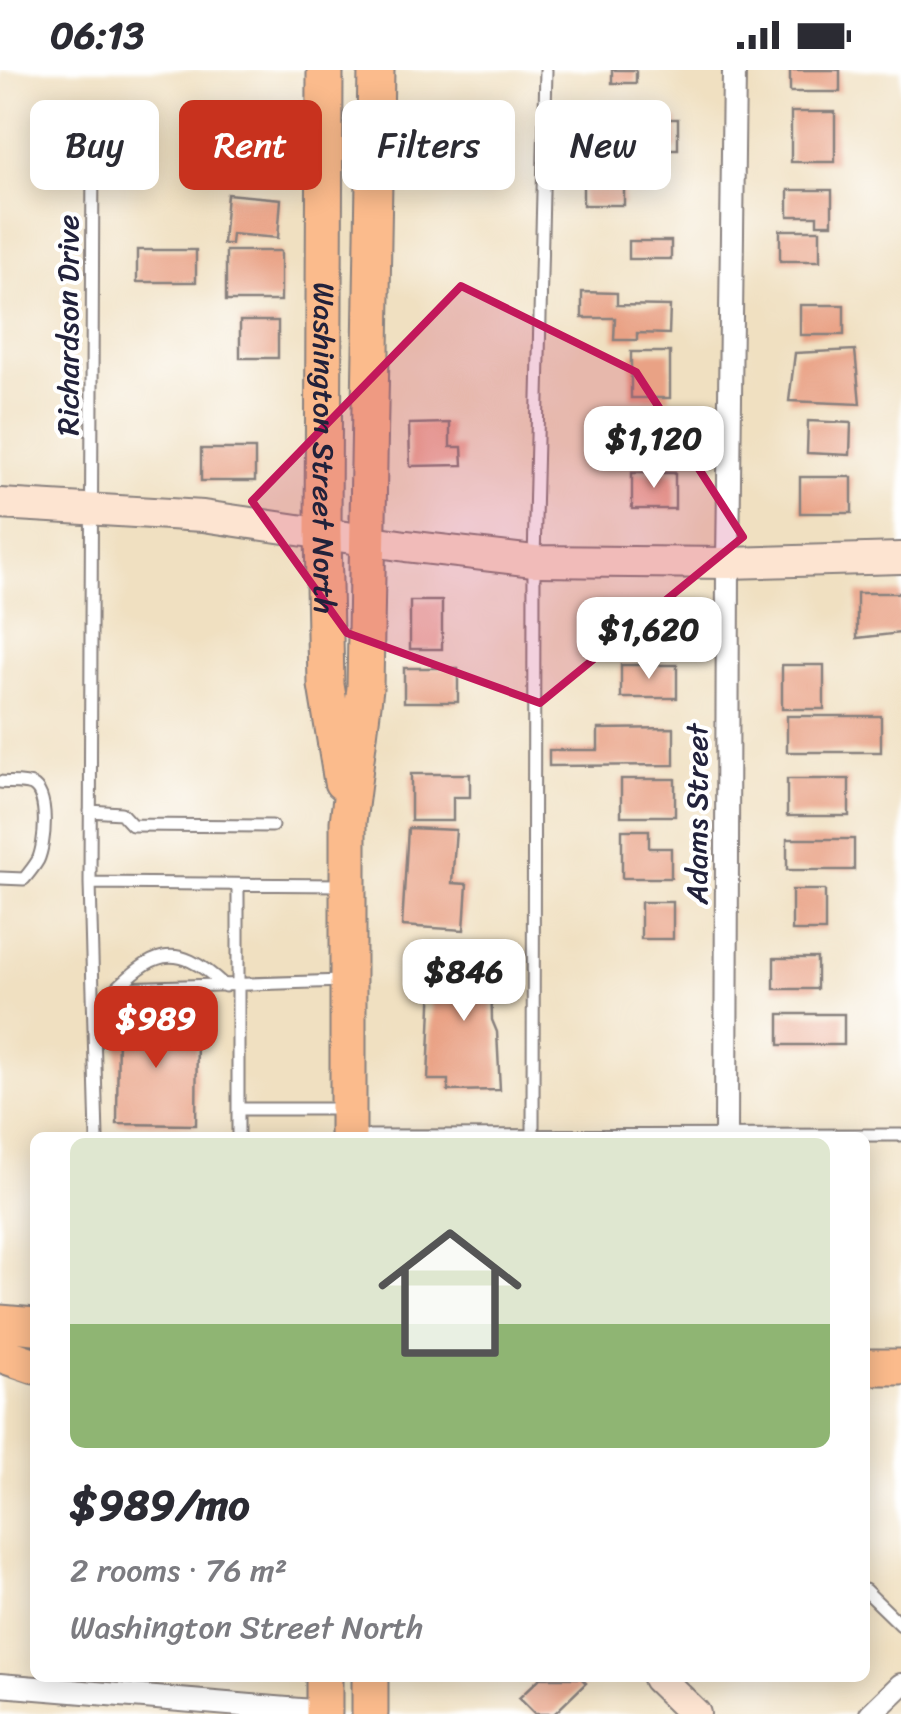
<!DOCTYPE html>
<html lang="en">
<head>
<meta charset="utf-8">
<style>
  :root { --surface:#fff; --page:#f2f2f3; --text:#2b2b33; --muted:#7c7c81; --line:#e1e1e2; --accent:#c8321e }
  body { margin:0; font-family:Sriracha,sans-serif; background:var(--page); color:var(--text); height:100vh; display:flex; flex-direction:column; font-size:38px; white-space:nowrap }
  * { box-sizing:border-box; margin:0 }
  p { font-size:32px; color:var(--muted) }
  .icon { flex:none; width:55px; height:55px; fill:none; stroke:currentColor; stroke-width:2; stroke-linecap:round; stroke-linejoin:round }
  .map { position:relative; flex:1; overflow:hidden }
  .panel { position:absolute; left:30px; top:1062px; width:840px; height:550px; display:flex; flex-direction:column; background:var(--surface); border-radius:15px; box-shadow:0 5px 25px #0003 }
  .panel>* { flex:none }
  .banner { position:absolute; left:30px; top:30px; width:842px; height:90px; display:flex; gap:20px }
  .price { position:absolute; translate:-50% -85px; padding:0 22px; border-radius:20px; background:#fff; color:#222; font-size:32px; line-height:65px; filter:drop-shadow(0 2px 5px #0008) }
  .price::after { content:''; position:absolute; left:50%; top:60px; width:30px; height:22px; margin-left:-15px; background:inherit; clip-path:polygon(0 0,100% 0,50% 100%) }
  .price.selected { background:var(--accent); color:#fff }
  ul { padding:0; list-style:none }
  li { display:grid; align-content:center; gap:20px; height:530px; padding:0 40px }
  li+li { border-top:2px solid var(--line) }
  li span { display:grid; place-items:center; height:310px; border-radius:15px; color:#555 }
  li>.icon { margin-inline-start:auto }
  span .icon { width:180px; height:180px; fill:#fffc; stroke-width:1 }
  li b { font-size:42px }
  .chip { padding:0 35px; border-radius:15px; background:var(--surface); box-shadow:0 5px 25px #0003; font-size:35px; line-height:90px }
  .chip.selected { background:var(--accent); color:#fff }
  .status { display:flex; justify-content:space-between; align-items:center; height:70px; padding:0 50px; background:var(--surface); direction:ltr }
  .status svg { height:28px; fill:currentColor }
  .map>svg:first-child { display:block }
  .building { fill:#e9a285 }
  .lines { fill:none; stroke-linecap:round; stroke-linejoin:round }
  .lane-casing { stroke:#89817e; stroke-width:15 }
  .street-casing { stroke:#89817e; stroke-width:26 }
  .secondary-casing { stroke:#89817e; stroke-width:34 }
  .primary-casing { stroke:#89817e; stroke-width:39 }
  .lane { stroke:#fff; stroke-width:11 }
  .street { stroke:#fff; stroke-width:22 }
  .secondary { stroke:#fde4d1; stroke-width:30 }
  .primary { stroke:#fbbb8c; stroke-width:35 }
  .marked { fill:#c2185b; fill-opacity:0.2; stroke:#c2185b; stroke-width:8; stroke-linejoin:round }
  .labels { text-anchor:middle; stroke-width:8; stroke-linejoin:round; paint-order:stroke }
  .street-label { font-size:30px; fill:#22223b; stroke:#fff }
</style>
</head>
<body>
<div class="status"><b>06:13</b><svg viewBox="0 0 49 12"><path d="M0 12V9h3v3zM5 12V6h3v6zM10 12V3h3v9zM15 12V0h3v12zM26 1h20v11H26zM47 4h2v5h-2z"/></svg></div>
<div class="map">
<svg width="901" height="1644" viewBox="0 0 901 1644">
  <rect width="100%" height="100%" fill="#fff"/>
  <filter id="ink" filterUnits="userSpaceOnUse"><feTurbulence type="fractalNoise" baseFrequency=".01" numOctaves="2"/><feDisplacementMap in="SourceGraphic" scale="20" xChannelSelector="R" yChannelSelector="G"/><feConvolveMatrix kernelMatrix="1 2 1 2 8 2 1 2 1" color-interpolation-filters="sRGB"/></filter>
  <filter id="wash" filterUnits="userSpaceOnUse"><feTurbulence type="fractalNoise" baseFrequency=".0048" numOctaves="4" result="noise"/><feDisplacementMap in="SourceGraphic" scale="40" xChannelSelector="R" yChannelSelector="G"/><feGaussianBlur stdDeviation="2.25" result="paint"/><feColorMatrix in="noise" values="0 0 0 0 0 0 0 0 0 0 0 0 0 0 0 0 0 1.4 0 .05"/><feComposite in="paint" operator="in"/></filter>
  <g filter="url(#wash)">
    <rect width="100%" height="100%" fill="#f0e0c1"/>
    <g id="blocks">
      <path class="building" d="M612 0H636V13H612Z
        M790 0H840V22H790Z
        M552 35H582V61H552Z
        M791 42H835V92H791Z
        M625 49H678V79H625Z
        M221 67H281V103H221Z
        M583 105H624V135H583Z
        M788 120H832V154H817V146H788Z
        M227 124 281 129 278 168 232 164 231 174H223Z
        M780 160H820V191H780Z
        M629 171H671V189H629Z
        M137 180H196V212H137Z
        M226 181H281V231H226Z
        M582 222 617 223V235L670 236 669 264 637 263V270H614L615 248H582Z
        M800 235H844V265H800Z
        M240 251H278V288H240Z
        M855 280 860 334 789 331 795 283Z
        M631 282H670V328H631Z
        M808 351 851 353 850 385 807 383Z
        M450 353V377H462L463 395 410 396 409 354Z
        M612 353H678V387H612Z
        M201 379H255V411H201Z
        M632 403H675V439H632Z
        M800 407H852V443H800Z
        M857 523H901V563L857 568Z
        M410 531H442V579H410Z
        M638 537H679V573H624V548H638Z
        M621 595H677V628H621Z
        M782 595H824V639H782Z
        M404 598H458V632H404Z
        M787 646H881V682H787Z
        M674 658V695L549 696V680H598V659Z
        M411 704H470V727H453V751H411Z
        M621 709H675V746H621Z
        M787 709H849V746H787Z
        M408 758 456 760 452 813 467 814 464 860 402 856Z
        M622 760H649V778H671V808H622Z
        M787 769H854V800H787Z
        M792 820H825V861H792Z
        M641 832H673V869H641Z
        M494 884 497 905H491L492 950 497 962 500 1020 448 1021V1010H428L433 886Z
        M774 888H817V919H774Z
        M142 932H167V961L197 962 196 1055 117 1054 118 949H142Z
        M779 944H844V975H779Z
        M540 1608H581L586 1613 554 1644H535L519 1628Z"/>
    </g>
  </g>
  <g filter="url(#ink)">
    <use href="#blocks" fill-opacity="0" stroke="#89817e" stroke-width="2.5"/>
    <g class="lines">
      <g class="lane-casing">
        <path id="lane" d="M93 71 90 813 344 815
          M0 712C9 713 23 712 32 715 50 724 45 775 38 790 34 797 29 803 24 809L0 808
          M90 741 121 743 132 755 272 756
          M90 813 97 1068
          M238 815V1068
          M118 918 344 911
          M96 937C145 894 165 859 225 916
          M238 1039H334
          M352 1066 901 1065
          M533 1066 534 491 546 0
          M865 1520 901 1555"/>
      </g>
      <g class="street-casing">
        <path id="street" d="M726 1068 728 493 734 0
          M0 1615 324 1642
          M871 1644 901 1615"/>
      </g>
      <g class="secondary-casing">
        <path id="secondary" d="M0 434 203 446 406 476 534 491 728 493 901 488
          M658 1608 695 1644"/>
      </g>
      <g class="primary-casing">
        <g id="primary">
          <path id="s1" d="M325 0 323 463 326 615 342 712"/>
          <path d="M348 1068V752L365 618 376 0"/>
          <path d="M0 1253 35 1256"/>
          <path d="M0 1284 35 1296"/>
          <path d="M865 1297H901"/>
          <path d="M370 1608V1644"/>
          <path d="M324 1644V1608"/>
        </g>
      </g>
      <use href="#lane" class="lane"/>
      <use href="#street" class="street"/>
      <use href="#secondary" class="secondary"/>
      <use href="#primary" class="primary"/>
    </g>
  </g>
  <path class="marked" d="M461 216 636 302 743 467 540 633 347 563 252 431Z"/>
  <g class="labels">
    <g class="street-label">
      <text transform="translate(68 255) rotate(-90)" y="10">Richardson Drive</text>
      <text dy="10" stroke="none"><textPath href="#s1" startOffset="378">Washington Street North</textPath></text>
      <text transform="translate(697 744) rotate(-90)" y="10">Adams Street</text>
    </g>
  </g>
</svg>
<b class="price" style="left:654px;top:421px">$1,120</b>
<b class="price" style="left:649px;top:612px">$1,620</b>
<b class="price" style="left:464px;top:954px">$846</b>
<b class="price selected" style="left:156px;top:1001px">$989</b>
<div class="banner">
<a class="chip">Buy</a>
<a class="chip selected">Rent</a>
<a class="chip">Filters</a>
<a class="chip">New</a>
</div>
<section class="panel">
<ul>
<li><span style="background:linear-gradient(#dfe7d0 60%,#8fb573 0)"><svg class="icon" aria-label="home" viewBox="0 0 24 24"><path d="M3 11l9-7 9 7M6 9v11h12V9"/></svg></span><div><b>$989/mo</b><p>2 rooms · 76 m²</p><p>Washington Street North</p></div></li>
</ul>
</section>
</div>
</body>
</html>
